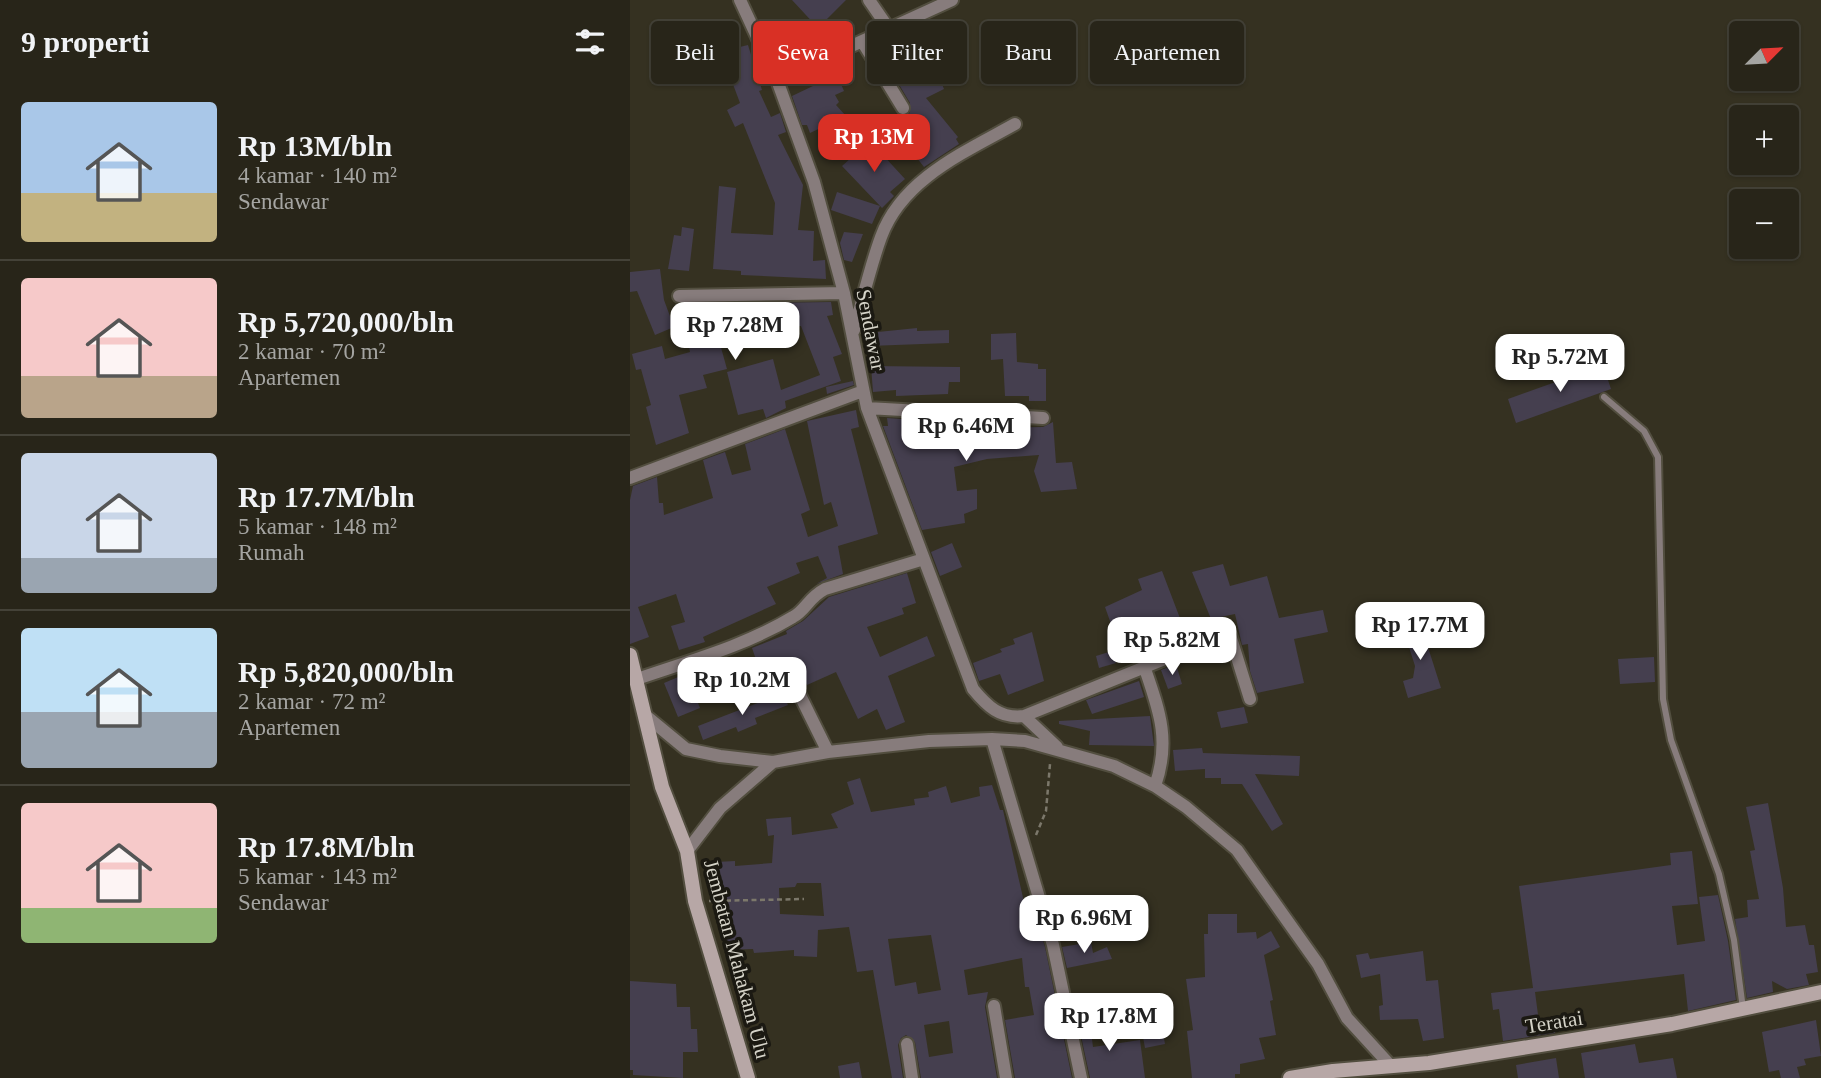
<!DOCTYPE html>
<html lang="id">
<head>
<meta charset="utf-8">
<style>
  :root { --surface:#282519; --page:#343126; --text:#f1f3f6; --muted:#a5a5a2; --line:#444238; --accent:#d93025 }
  body { margin:0; font-family:"Times New Roman",serif; background:var(--page); color:var(--text); height:100vh; display:flex; flex-direction:column; font-size:26px; white-space:nowrap }
  * { box-sizing:border-box; margin:0 }
  p { font-size:23px; color:var(--muted) }
  .icon { flex:none; width:38px; height:38px; fill:none; stroke:currentColor; stroke-width:2; stroke-linecap:round; stroke-linejoin:round }
  .map { position:relative; flex:1; overflow:hidden }
  .panel { display:flex; flex-direction:column; background:var(--surface); width:630px }
  .panel>* { flex:none }
  .top-card { position:absolute; left:21px; top:21px; width:665px; height:63px; display:flex; gap:14px }
  .needle { width:46px; rotate:66deg }
  .fabs { position:absolute; left:1099px; top:21px; display:grid; gap:14px }
  .fabs a { display:grid; place-items:center; width:70px; height:70px; border-radius:7px; background:var(--surface); box-shadow:0 2px 5px #0004,0 0 0 2px var(--line); font-size:35px }
  .price { position:absolute; translate:-50% -60px; padding:0 16px; border-radius:14px; background:#fff; color:#222; font-size:23px; line-height:46px; filter:drop-shadow(0 2px 4px #0008) }
  .price::after { content:''; position:absolute; left:50%; top:42px; width:21px; height:16px; margin-left:-10px; background:inherit; clip-path:polygon(0 0,100% 0,50% 100%) }
  .price.current { background:var(--accent); color:#fff }
  ul { padding:0; list-style:none }
  li { display:flex; align-items:center; gap:21px; height:175px; padding:0 21px }
  li+li { border-top:2px solid var(--line) }
  li span { display:grid; place-items:center; flex:none; width:196px; height:140px; border-radius:7px; color:#555 }
  li>.icon { margin-inline-start:auto }
  span .icon { width:84px; height:84px; fill:#fffc; stroke-width:1 }
  li b { font-size:30px }
  h2 { display:flex; justify-content:space-between; align-items:center; height:84px; padding:0 21px; font-size:30px }
  .chip { padding:0 24px; border-radius:7px; background:var(--surface); box-shadow:0 2px 5px #0004,0 0 0 2px var(--line); font-size:24px; line-height:63px }
  .chip.current { background:var(--accent); color:#fff }
  main { display:flex; flex:1; min-height:0 }
  .map>svg:first-child { display:block }
  .building { fill:#453f4f; fill-rule:evenodd }
  .lines { fill:none; stroke-linecap:round; stroke-linejoin:round }
  .service-casing { stroke:#524e3f; stroke-width:10 }
  .minor-casing { stroke:#524e3f; stroke-width:16 }
  .secondary-casing { stroke:#524e3f; stroke-width:18 }
  .path { stroke:#7c786b; stroke-width:2.5; stroke-dasharray:5 3.5; stroke-linecap:butt }
  .service { stroke:#877c7c; stroke-width:6 }
  .minor { stroke:#877c7c; stroke-width:12 }
  .secondary { stroke:#b7a7a6; stroke-width:14 }
  .labels { text-anchor:middle; stroke-width:7; stroke-linejoin:round; paint-order:stroke }
  .street-label { font-size:21px; fill:#d5d3c8; stroke:#1b1912 }
</style>
</head>
<body>
<main>
<section class="panel">
<h2>9 properti<svg class="icon" aria-label="filters" viewBox="0 0 24 24"><path d="M4 7h16M4 17h16"/><circle cx="9" cy="7" r="2"/><circle cx="15" cy="17" r="2"/></svg></h2>
<ul>
<li><span style="background:linear-gradient(#a9c7e8 65%,#c2b280 0)"><svg class="icon" aria-label="home" viewBox="0 0 24 24"><path d="M3 11l9-7 9 7M6 9v11h12V9"/></svg></span><div><b>Rp 13M/bln</b><p>4 kamar · 140 m²</p><p>Sendawar</p></div></li>
<li><span style="background:linear-gradient(#f6c9c9 70%,#b9a48a 0)"><svg class="icon" aria-label="home" viewBox="0 0 24 24"><path d="M3 11l9-7 9 7M6 9v11h12V9"/></svg></span><div><b>Rp 5,720,000/bln</b><p>2 kamar · 70 m²</p><p>Apartemen</p></div></li>
<li><span style="background:linear-gradient(#c9d6e8 75%,#9aa5b1 0)"><svg class="icon" aria-label="home" viewBox="0 0 24 24"><path d="M3 11l9-7 9 7M6 9v11h12V9"/></svg></span><div><b>Rp 17.7M/bln</b><p>5 kamar · 148 m²</p><p>Rumah</p></div></li>
<li><span style="background:linear-gradient(#bfe0f5 60%,#9aa5b1 0)"><svg class="icon" aria-label="home" viewBox="0 0 24 24"><path d="M3 11l9-7 9 7M6 9v11h12V9"/></svg></span><div><b>Rp 5,820,000/bln</b><p>2 kamar · 72 m²</p><p>Apartemen</p></div></li>
<li><span style="background:linear-gradient(#f6c9c9 75%,#8fb573 0)"><svg class="icon" aria-label="home" viewBox="0 0 24 24"><path d="M3 11l9-7 9 7M6 9v11h12V9"/></svg></span><div><b>Rp 17.8M/bln</b><p>5 kamar · 143 m²</p><p>Sendawar</p></div></li>
</ul>
</section>
<div class="map">
<svg width="1191" height="1078" viewBox="0 0 1191 1078">
  <rect width="100%" height="100%" fill="#353121"/>
  <path class="building" d="M162 0H216L188 28Z
    M118 45 132 90 129 91 141 117 150 113 156 132 148 135 173 185 168 230 184 231 183 261 195 260 196 279 111 275V271L83 269 89 186 106 188 101 233 143 235 145 203 113 123 105 127 97 110 110 103 98 71 91 73 85 53Z
    M294 56 303 76 308 74 314 89 296 98 328 137 326 139 329 144 294 167 276 144 249 123 280 113V103L261 71Z
    M205 70 214 91 205 95 209 102 206 105 216 116 180 133 177 125H172L162 96 185 85 183 80Z
    M240 141 275 179 260 192 264 196 252 208 212 166Z
    M207 192 250 206 242 224 201 210Z
    M52 227 64 229 59 271 38 269 44 235 51 236Z
    M214 232 233 234 222 262 214 260 210 243Z
    M30 269 34 300 44 327 25 335 7 291 0 292V272Z
    M201 302 203 315 197 316 212 354 203 357 211 381 155 401 156 408 136 418 133 409 108 415 97 372 143 359 151 390 190 375 171 326 93 327 96 342 90 344 97 369 73 375 77 388 49 395 59 433 26 445 16 407 21 405 11 369 6 370 2 354 32 346 35 359 60 352 56 332 67 330 66 304Z
    M287 328V331L319 330V343L239 346 238 333Z
    M386 333 387 362 408 364V369H416V401H399V396H375L373 359 361 360V334Z
    M973 365 981 389 886 423 878 399Z
    M241 366 330 367V382H319L318 394 266 396V390L243 392Z
    M223 381 224 385 197 394 196 387Z
    M226 410 229 427 221 429 248 534 208 546 213 574 186 584 197 578 188 556 166 563 170 573 137 587 146 604 73 637 75 642 49 650 41 626 55 622 46 594 8 607 19 637 0 644V500L3 486 27 477 29 503H33L34 515 83 498 73 460 95 452 102 475 121 470 115 444 155 429 180 510 171 514 178 537 208 526 201 502 194 505 177 421Z
    M257 418 272 419 273 427 299 420 310 421 311 425 341 423 342 428 413 427 423 422 426 463 442 462 447 489 411 492 404 471 409 455 357 459 324 467 327 491 347 489V509L334 514 335 523 292 530 253 426H258Z
    M322 543 332 567 310 576 301 552Z
    M593 564 600 586 637 576 649 618 693 610 698 632 664 639 674 683 627 693 620 671 618 644 612 645 605 614 581 619 562 572Z
    M532 571 556 634 540 639 537 629 507 640 505 635 487 641 475 607 512 590 508 579Z
    M277 573 286 603 272 608 274 614 237 627 250 657 297 636 305 656 258 676 275 722 256 730 247 709 228 719 206 672 177 685 165 663 158 662 132 677 122 648 157 634 156 631 173 621 199 597Z
    M789 619 811 688 778 698 773 681 783 678 785 666 772 625Z
    M402 632 414 681 378 695 370 674 349 681 343 663 372 652 370 649 385 644 383 639Z
    M482 651 486 663 469 668 466 656Z
    M1024 657 1025 682 990 684 988 659Z
    M79 664 91 694 68 703 70 708 48 717 34 683Z
    M546 664 552 684 538 689 531 670Z
    M509 681 514 697 462 714 456 700Z
    M153 693 158 705 125 718 127 724 108 732 106 727 73 740 68 726Z
    M614 707 618 723 591 728 587 712Z
    M520 716 524 746 459 745 460 731 429 724V721Z
    M572 748 573 753 670 756 669 776 625 774 653 824 642 831 612 784H591V778H575V769L545 771 543 750Z
    M230 778 241 812 285 805 284 799 299 797 298 792 316 786 321 803 350 796 349 787 362 785 370 810H373L394 902 401 900 415 947 442 1078H385L375 1020 404 1015 399 987H395L392 958 334 970 338 995 358 992 355 1007 367 1078H291L285 1042 276 1035 271 1038 268 1045 273 1078H262L243 970 227 972 219 927 188 930 187 957 164 956V950L124 953 123 949 96 950 95 920H86V862L105 861V866L142 863 144 835 138 836 136 819 161 817 162 835 208 828 201 814 224 804 217 782ZM167 883H191L194 916 150 914 149 888 165 887ZM301 935 311 990 288 994 286 982 265 986 258 939ZM319 1021 323 1053 299 1057 294 1025Z
    M1138 803 1153 888 1156 927 1175 925 1179 945H1184L1188 972 1176 974 1179 985 1157 989 1142 981 1143 992 1117 998 1105 919 1118 917 1117 900 1129 899 1120 851 1125 850 1116 807Z
    M1062 851 1068 904 1042 906 1047 945 1075 941 1069 897 1088 895 1098 941 1106 1000 1058 1011 1054 974 905 992 909 1022 923 1019 925 1033 873 1041 869 1009 863 1010 861 993 903 988 889 886 1041 865 1040 853Z
    M578 914H607V933L626 932 627 939 641 931 650 947 634 955 643 1000 640 1001 646 1035 629 1038 635 1059 610 1064V1074H605V1078H562L557 1031 563 1030 556 979 575 977 574 934H578Z
    M461 942 463 953 477 947 482 959 437 968 432 947Z
    M793 951 796 981 808 980 814 1038 793 1041 788 1019 750 1020 749 1006 753 1005 750 974 731 978 726 955 738 953 740 959Z
    M0 981 46 984 47 1007H60L61 1029H67L68 1052H53V1078L3 1075V1070H0Z
    M457 1001 463 1047 510 1040 515 1078H460L444 1003Z
    M529 1011 535 1044 515 1048 509 1015Z
    M1186 1020 1191 1056 1174 1059 1176 1065 1167 1067 1170 1078H1151L1149 1070 1139 1072 1132 1032Z
    M1005 1044 1009 1063 1043 1058 1047 1078H955L951 1053Z
    M926 1058 929 1078H888L886 1065Z
    M229 1062 232 1078H210L208 1066Z"/>
  <g class="lines">
    <g class="service-casing">
      <path id="service" d="M974 397 1014 431 1028 457 1033 699 1041 740 1089 874 1104 940 1113 1009"/>
    </g>
    <g class="minor-casing">
      <path id="minor" d="M110 0 147 80 184 182 214 293 237 408 343 689C357 706 370 719 394 716L594 635H600L620 699
        M239 0 259 29
        M232 41 273 108
        M147 80 322 0
        M49 296 214 293
        M224 330C233 299 240 267 251 237 272 179 335 152 385 124
        M237 408 413 418
        M0 478 233 391
        M514 666C529 710 541 740 525 786
        M158 671 198 752
        M7 679C59 661 115 646 163 617 176 610 178 598 195 589L294 559
        M16 716 56 749 90 756 143 762 198 752 299 741 362 739 395 741 484 766 525 786 556 807 607 850 688 964 717 1018 759 1064
        M394 716 427 747
        M362 739 423 945 451 1078
        M57 851 90 808 143 762
        M364 1006 376 1078
        M277 1044 282 1078"/>
    </g>
    <g class="secondary-casing">
      <path id="secondary" d="M0 655 32 787 57 851 65 901 118 1078
        M660 1078 703 1071 799 1063 1042 1024 1191 992"/>
    </g>
    <path class="path" d="M406 835 416 811 420 764
      M79 901 174 899"/>
    <use href="#service" class="service"/>
    <use href="#minor" class="minor"/>
    <use href="#secondary" class="secondary"/>
  </g>
  <g class="labels">
    <g class="street-label">
      <text transform="translate(241 330) rotate(79)" y="7">Sendawar</text>
      <text transform="translate(107 959) rotate(75)" y="7">Jembatan Mahakam Ulu</text>
      <text transform="translate(924 1022) rotate(-9)" y="7">Teratai</text>
    </g>
  </g>
</svg>
<div class="fabs">
<a><svg class="needle" viewBox="-14 -14 28 28"><path d="M0-13l5 13h-10z" fill="#e53935"/><path d="M0 13l5-13h-10z" fill="#a5a5a2"/></svg></a>
<a>+</a>
<a>−</a>
</div>
<b class="price current" style="left:244px;top:174px">Rp 13M</b>
<b class="price" style="left:105px;top:362px">Rp 7.28M</b>
<b class="price" style="left:930px;top:394px">Rp 5.72M</b>
<b class="price" style="left:336px;top:463px">Rp 6.46M</b>
<b class="price" style="left:790px;top:662px">Rp 17.7M</b>
<b class="price" style="left:542px;top:677px">Rp 5.82M</b>
<b class="price" style="left:112px;top:717px">Rp 10.2M</b>
<b class="price" style="left:454px;top:955px">Rp 6.96M</b>
<b class="price" style="left:479px;top:1053px">Rp 17.8M</b>
<div class="top-card">
<a class="chip">Beli</a>
<a class="chip current">Sewa</a>
<a class="chip">Filter</a>
<a class="chip">Baru</a>
<a class="chip">Apartemen</a>
</div>
</div>
</main>
</body>
</html>
